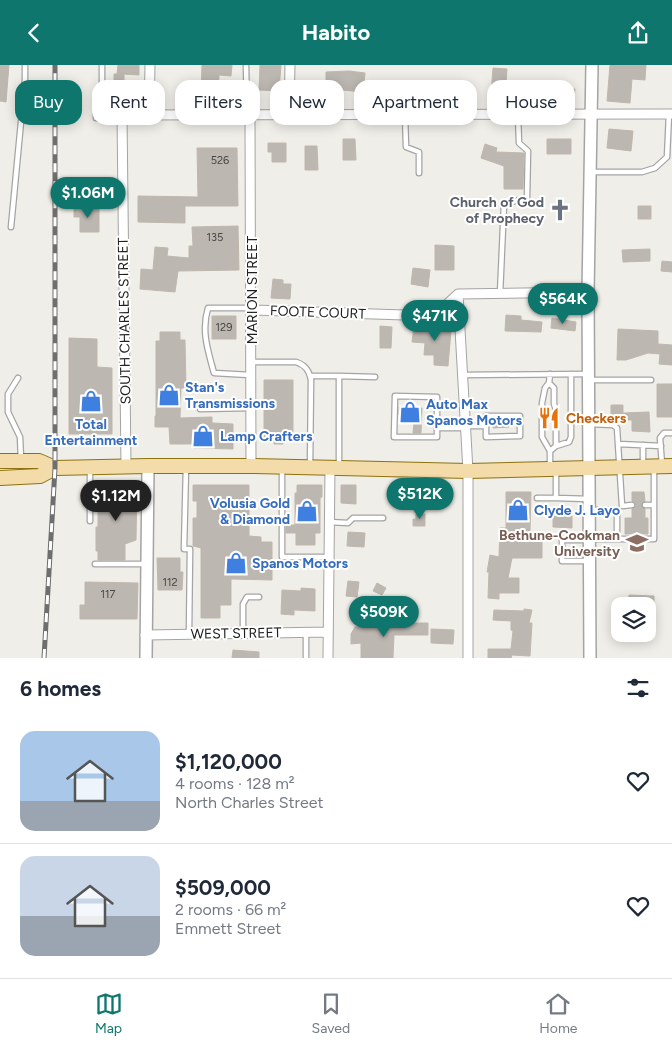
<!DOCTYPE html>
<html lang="en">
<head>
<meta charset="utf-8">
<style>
  :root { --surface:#fff; --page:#f6f6f7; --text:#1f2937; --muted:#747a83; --line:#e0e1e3; --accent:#0f766e }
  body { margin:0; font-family:Figtree,sans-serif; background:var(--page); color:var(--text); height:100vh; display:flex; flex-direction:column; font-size:19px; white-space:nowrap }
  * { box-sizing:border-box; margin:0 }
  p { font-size:16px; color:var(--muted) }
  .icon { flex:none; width:28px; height:28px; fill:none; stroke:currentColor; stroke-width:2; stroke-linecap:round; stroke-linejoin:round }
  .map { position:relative; height:593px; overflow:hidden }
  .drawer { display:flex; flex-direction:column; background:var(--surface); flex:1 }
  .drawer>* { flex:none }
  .hud { position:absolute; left:15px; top:15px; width:642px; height:45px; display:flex; gap:10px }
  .controls { position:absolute; left:611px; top:532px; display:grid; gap:10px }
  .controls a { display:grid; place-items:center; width:45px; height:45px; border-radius:10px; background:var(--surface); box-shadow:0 2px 12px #0003; font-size:25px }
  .price { position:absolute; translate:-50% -42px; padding:0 11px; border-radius:18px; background:var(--accent); color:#fff; font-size:16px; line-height:32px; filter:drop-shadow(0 1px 2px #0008) }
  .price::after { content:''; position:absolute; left:50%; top:30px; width:15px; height:11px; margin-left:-8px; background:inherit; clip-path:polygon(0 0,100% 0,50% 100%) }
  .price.active { background:#222; color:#fff }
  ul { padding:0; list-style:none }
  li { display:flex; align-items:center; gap:15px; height:125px; padding:0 20px }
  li+li { border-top:1px solid var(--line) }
  li span { display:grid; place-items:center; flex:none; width:140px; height:100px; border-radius:15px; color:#555 }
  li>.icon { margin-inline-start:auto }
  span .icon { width:60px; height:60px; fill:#fffc; stroke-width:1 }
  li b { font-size:21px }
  h2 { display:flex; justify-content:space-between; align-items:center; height:60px; padding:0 20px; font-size:21px }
  .pill { padding:0 18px; border-radius:15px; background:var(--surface); box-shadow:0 2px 12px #0003; font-size:18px; line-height:45px }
  .pill.active { background:var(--accent); color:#fff }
  header { display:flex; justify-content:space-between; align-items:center; height:65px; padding:0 20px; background:var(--accent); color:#fff; font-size:22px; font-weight:700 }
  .tab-bar { display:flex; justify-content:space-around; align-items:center; height:70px; border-top:1px solid var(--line); background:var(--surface); font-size:14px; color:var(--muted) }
  .tab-bar a { display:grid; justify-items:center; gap:2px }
  .tab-bar .active { color:var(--accent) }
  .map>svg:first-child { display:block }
  .building { fill:#bdb7b1; stroke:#c0b7ac }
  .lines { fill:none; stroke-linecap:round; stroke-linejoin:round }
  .service-casing { stroke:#a4a4a4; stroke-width:7 }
  .minor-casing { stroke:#a4a4a4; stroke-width:11 }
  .tertiary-casing { stroke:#a4a4a4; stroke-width:14 }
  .primary-casing { stroke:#8d7210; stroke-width:16 }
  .service { stroke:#fff; stroke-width:4.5 }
  .minor { stroke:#fff; stroke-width:9 }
  .tertiary { stroke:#fff; stroke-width:11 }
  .primary { stroke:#f3dcaa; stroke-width:14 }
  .rail-casing { stroke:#6e6e6e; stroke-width:5 }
  .rail { stroke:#fff; stroke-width:3; stroke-dasharray:9; stroke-linecap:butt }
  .labels { text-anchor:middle; stroke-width:4; stroke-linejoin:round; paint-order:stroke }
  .number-label { font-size:11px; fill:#474644 }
  .worship-label { font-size:14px; font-weight:bold; fill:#5b616d; stroke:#fff; text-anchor:end }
  .street-label { font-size:14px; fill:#202020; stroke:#fff }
  .shop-label { font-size:14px; font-weight:bold; fill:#366cbe; stroke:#fff; text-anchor:start }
  .food-label { font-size:14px; font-weight:bold; fill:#c56008; stroke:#fff; text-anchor:start }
  .education-label { font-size:14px; font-weight:bold; fill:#785e54; stroke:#fff; text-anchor:end }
</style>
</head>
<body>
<header><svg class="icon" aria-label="back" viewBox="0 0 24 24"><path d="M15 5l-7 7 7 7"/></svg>Habito<svg class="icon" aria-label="share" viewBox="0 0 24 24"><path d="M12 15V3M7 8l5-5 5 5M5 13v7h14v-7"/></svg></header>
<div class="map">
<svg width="672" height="593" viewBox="0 0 672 593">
  <rect width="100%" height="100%" fill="#f0eee8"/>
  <path class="building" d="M0 0H9L6 37 0 36Z
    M118 0H139V10L124 9V19H114V9H117Z
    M202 0H232L231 11 219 10 218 31 201 30Z
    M260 0H281L279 26 259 25Z
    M610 0H646L645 15 632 14 630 38 607 36Z
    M493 3 507 4 505 31 491 30Z
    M349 6 365 8 363 27 342 25V28H326V7Z
    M563 24H575L574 34 563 33Z
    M609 64 633 66 631 86 607 83Z
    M343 74H355L356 95H343Z
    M547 74H571V89H547Z
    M268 78H286V97H272V87H268Z
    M485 79 497 83 496 87 524 88 523 124H504V101L481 93Z
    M305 81H317L318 105H305Z
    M197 83H237L238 141H185V158L138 157V131L198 132Z
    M638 141H651V154H638Z
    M74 142H99V167H80V152H74Z
    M238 161 239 205 178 206 175 227 140 224 141 204 153 205 155 182 168 183 167 191 189 193V181H193L192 162Z
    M435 180 454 181V205H435Z
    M650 184V196L623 197 622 185Z
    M662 196 672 197V207L661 206Z
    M413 203 430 205 428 222 411 219Z
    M273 214 283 215V219H291L290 234 271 233Z
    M506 250 521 251V255L542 257 541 267 505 266Z
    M212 251H236V274H212Z
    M552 253 576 257 575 266 551 263Z
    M435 256 447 257V265L451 266 448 301 434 300V290H424L425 278 412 277 414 261 435 264Z
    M380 261 392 262 391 283H380Z
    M618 264 658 266V279L672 280V300L659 299 660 289 648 288 626 295H617Z
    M160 267H180V275H185L186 323H181L180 353 212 352V358L233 359V384L193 383V379H170L169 362H155V351H156V276H160Z
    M69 273 97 274V302L112 303V369H69Z
    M264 315H293V375H283V379H274V375H264Z
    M657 319H672V352H657Z
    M611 340H623V348L649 347 650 367 632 366V355H611Z
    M399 342 422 343 421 368H413L414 357H410V351L399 350Z
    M493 355H508L509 362 493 363Z
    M120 420H137L136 475 125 479V495H98V486H96V462H98V436H103V422H120Z
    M193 420H249V471L261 472V477H272V515L231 514V540H220V553H201V483L193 481V453H197V436H193Z
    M297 420H322V432L320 433V468H315V480H296V468H286V460H295V428H297Z
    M341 420H356V439L341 438Z
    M506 427H531L530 467H542V493H512L508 513H519V528H499V534L488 533 489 507H487L490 490 499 492 500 463H506Z
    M632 427H644L645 436 641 440 645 444V453H648V469H625V453H632V444L636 441 635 437 632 436Z
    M416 449H425V461H413V454H416Z
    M553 451H572V463L553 462Z
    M348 467 365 468 364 482 347 481Z
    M157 493H180V507H183L182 525H158Z
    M348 516 359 517 357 532 346 531Z
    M85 517 138 518 137 554H80V540H85Z
    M377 518 386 523 382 530 373 526Z
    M301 523 315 524V546L294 545V550L281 549 282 525 301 526Z
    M629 530 654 531V541H628Z
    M524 544 532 545 529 558H532L530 591 512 590 511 593H488V584H511L513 566 511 565V556L493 555 494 545 524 546Z
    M398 556H409V558H428V570H394L393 593H361V578L351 579V569L355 562 397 561Z
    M431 564 454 565 453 579 431 578Z
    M233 585 259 587V593H232Z"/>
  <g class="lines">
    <g class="service-casing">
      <path id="service" d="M102 0V18L96 40V53L122 52
        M246 0 247 50
        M405 50 406 82 419 87V108
        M591 107H642L655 103 667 92 669 49
        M11 162 25 15V0
        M500 229 504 139 527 133 528 86 519 78 518 50
        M252 297H296C305 300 309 305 311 315L310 401
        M550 309 549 318 545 323 542 338V372L550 386V401
        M250 310 214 308C208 286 201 266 208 243H252
        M463 310 587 309
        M310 311H339V401
        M339 311 375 312
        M18 313 8 329V347L20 372 21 394
        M590 315H651
        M549 318 554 323V339L556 345V381
        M200 344 251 343
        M590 359 613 360 617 363 622 441 632 440
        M466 361H486V372L520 371V351H486V361
        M437 363V372H394L395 331 437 332V363H466
        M619 379 661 381
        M643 380V401
        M550 386 556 381 569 377 571 372V309
        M662 400 660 373 664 368H672
        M186 402 184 484H190L189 569
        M90 405V456
        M282 405V492H329
        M556 406V433L589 434
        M537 433H556
        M645 440H654
        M590 445H617V474H591
        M329 457 348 458 353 453H383
        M617 474H654V405
        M588 496H562V475H588
        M95 499H146
        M306 567V593
        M243 568V539L247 532H259"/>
    </g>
    <g class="minor-casing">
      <path id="minor" d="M149 50 150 0
        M250 50 251 401
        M289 50 290 0
        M458 229 468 406V593
        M252 245 404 250 429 246 445 241 458 229 588 227
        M126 401 122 50 672 49
        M145 570 328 567
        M328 593 330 402"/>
    </g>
    <g class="tertiary-casing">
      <path id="tertiary" d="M146 593 148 401
        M590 593 588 227 592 0"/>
    </g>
    <g class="primary-casing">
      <path id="primary" d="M0 396H39L55 403 148 401H251L468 406 672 401
        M0 413 40 411 55 403"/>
    </g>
    <use href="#service" class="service"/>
    <use href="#minor" class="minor"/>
    <use href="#tertiary" class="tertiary"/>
    <use href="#primary" class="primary"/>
    <g class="rail-casing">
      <path id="rail" d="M44 593 55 403V0"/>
    </g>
    <use href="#rail" class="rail"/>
  </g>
  <defs>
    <g id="church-bare" transform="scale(1.725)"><path d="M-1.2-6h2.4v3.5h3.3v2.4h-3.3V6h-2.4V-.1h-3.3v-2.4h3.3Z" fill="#6b7280" stroke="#fff" stroke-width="2.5" paint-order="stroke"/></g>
    <g id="shop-bare" transform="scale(1.725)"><path d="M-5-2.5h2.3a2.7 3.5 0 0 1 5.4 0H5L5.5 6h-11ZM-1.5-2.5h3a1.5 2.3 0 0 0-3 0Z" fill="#3f7fe0" stroke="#fff" stroke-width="2.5" paint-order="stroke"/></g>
    <g id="restaurant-bare" transform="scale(1.725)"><path d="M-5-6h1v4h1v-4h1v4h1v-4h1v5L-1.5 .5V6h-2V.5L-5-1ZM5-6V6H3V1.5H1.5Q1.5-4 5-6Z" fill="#e8710a" stroke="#fff" stroke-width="2.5" paint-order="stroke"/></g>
    <g id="university-bare" transform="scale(1.725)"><path d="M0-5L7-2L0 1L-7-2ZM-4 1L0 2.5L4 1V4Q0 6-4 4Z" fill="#8d6e63" stroke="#fff" stroke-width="2.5" paint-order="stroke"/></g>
  </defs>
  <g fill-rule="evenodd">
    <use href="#church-bare" x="560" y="145"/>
    <use href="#shop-bare" x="169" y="330"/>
    <use href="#shop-bare" x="91" y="336"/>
    <use href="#shop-bare" x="410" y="347"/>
    <use href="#restaurant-bare" x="549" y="353"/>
    <use href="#shop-bare" x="203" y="371"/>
    <use href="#shop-bare" x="518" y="445"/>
    <use href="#shop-bare" x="307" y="446"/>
    <use href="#university-bare" x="637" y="478"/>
    <use href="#shop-bare" x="236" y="498"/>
  </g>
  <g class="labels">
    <g class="number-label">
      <text x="220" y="99">526</text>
      <text x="215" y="176">135</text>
      <text x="224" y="266">129</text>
      <text x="170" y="521">112</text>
      <text x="108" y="533">117</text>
    </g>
    <g class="worship-label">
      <text x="544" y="142">Church of God<tspan x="544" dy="16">of Prophecy</tspan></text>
    </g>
    <g class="street-label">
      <text transform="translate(252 225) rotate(-90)" y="5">MARION STREET</text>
      <text transform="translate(318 247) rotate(2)" y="5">FOOTE COURT</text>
      <text transform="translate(124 256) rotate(-91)" y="5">SOUTH CHARLES STREET</text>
      <text transform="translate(236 568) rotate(-1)" y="5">WEST STREET</text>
    </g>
    <g class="shop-label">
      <text x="185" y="327">Stan's<tspan x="185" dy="16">Transmissions</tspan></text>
      <text x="426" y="344">Auto Max<tspan x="426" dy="16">Spanos Motors</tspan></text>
      <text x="91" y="364" text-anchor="middle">Total<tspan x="91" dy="16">Entertainment</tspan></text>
      <text x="220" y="376">Lamp Crafters</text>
      <text x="290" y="443" text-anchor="end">Volusia Gold<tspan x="290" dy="16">&amp; Diamond</tspan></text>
      <text x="534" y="450">Clyde J. Layo</text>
      <text x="252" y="503">Spanos Motors</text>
    </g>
    <g class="food-label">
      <text x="566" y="358">Checkers</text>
    </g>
    <g class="education-label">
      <text x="620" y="475">Bethune-Cookman<tspan x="620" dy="16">University</tspan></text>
    </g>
  </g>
</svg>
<div class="controls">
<a><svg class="icon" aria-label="layers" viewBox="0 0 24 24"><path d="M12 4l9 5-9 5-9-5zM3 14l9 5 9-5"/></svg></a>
</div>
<b class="price" style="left:88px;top:154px">$1.06M</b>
<b class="price" style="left:563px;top:260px">$564K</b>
<b class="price" style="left:435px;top:277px">$471K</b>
<b class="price" style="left:420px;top:455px">$512K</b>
<b class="price active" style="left:116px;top:457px">$1.12M</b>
<b class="price" style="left:384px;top:573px">$509K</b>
<div class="hud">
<a class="pill active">Buy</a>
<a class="pill">Rent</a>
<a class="pill">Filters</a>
<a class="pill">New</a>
<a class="pill">Apartment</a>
<a class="pill">House</a>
</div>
</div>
<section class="drawer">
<h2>6 homes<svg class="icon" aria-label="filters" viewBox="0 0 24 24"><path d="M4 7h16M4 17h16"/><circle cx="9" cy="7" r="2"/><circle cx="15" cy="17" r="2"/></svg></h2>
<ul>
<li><span style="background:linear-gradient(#a9c7e8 70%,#9aa5b1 0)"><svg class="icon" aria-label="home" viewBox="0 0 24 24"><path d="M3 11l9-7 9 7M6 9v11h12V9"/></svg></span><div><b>$1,120,000</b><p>4 rooms · 128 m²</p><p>North Charles Street</p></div><svg class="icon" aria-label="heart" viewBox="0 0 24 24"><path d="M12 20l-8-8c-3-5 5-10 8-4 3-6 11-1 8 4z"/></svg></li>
<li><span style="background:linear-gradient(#c9d6e8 60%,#9aa5b1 0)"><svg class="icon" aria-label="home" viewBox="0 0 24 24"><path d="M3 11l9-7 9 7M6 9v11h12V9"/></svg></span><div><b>$509,000</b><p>2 rooms · 66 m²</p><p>Emmett Street</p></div><svg class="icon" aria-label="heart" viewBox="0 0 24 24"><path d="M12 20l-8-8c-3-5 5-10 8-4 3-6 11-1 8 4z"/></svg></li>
</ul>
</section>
<nav class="tab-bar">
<a class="active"><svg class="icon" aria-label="map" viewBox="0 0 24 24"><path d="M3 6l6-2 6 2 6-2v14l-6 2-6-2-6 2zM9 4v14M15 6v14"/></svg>Map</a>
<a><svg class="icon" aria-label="saved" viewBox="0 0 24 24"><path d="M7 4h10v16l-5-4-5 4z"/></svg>Saved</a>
<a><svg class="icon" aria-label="home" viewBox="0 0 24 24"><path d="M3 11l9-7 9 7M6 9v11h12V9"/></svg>Home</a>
</nav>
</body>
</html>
